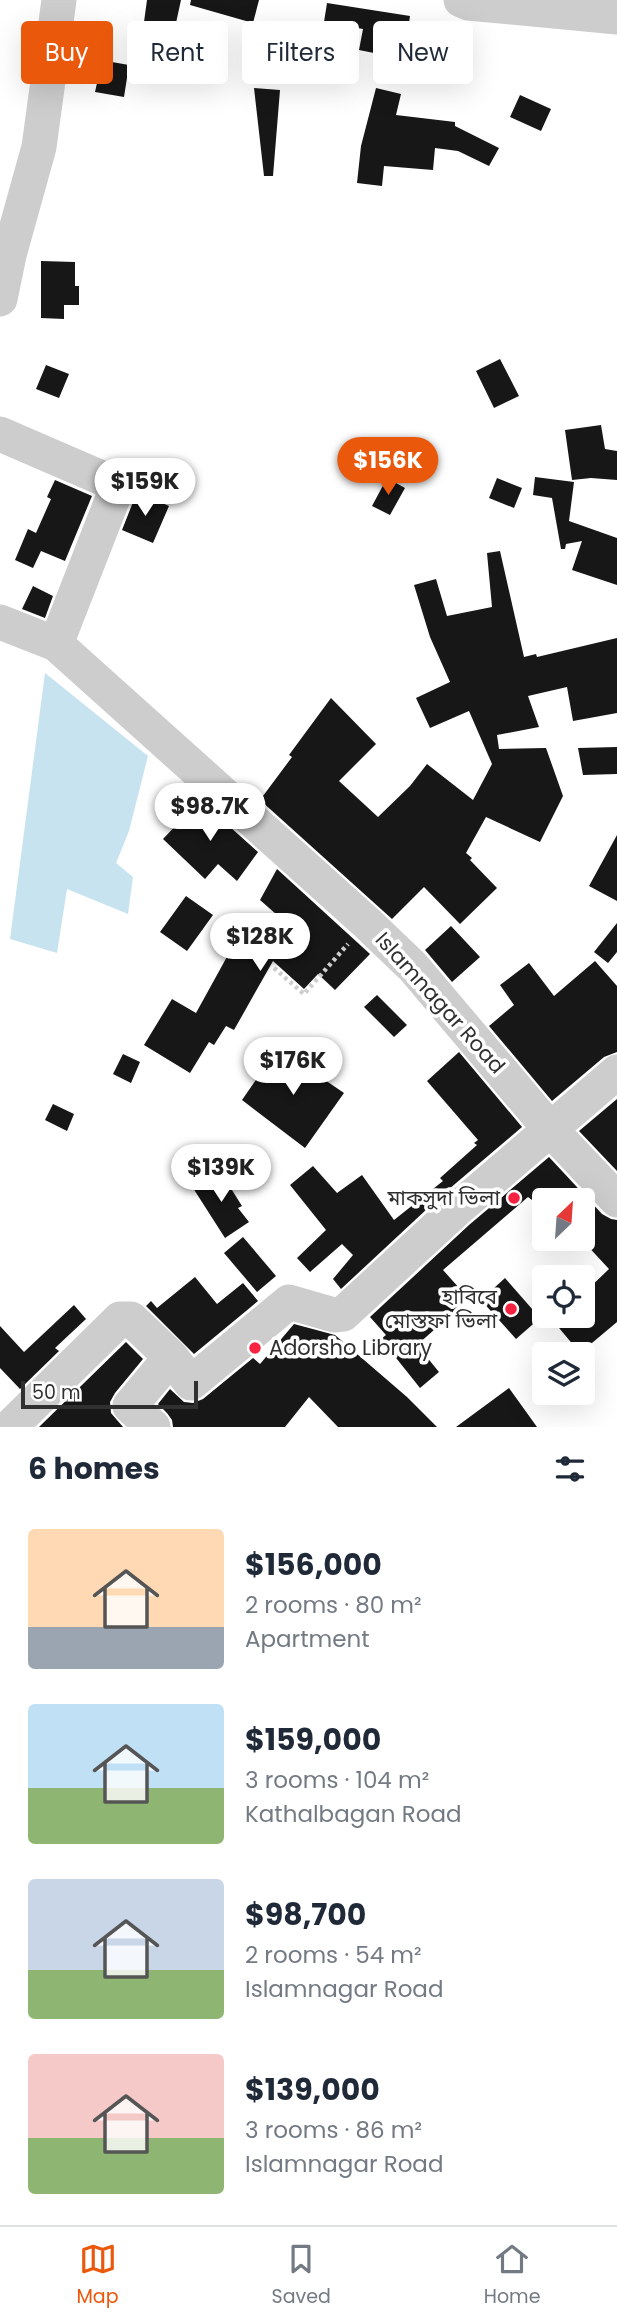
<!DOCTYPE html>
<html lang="en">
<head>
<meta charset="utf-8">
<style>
  :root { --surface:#fff; --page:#f6f6f7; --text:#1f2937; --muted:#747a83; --line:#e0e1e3; --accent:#ea580c }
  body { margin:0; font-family:Poppins,"Noto Sans Bengali",sans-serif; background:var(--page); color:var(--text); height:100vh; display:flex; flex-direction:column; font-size:26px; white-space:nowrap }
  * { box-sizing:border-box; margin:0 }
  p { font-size:23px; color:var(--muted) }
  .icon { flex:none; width:38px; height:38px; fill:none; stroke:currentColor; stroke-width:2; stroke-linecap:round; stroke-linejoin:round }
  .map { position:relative; height:1427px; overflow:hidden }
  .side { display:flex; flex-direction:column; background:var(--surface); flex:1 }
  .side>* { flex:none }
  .guide { position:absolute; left:21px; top:21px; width:576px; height:63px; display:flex; gap:14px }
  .needle { width:46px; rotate:25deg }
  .tools { position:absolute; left:532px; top:1188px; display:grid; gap:14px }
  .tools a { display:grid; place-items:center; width:63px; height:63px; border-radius:7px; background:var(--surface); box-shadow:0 7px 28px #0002; font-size:35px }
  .scale { position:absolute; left:21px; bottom:18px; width:177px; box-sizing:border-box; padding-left:7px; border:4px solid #303030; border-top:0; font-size:19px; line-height:24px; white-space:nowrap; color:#303030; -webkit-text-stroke:5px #fff; paint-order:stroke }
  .price { position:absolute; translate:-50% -60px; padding:0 16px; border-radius:24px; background:#fff; color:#222; font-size:23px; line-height:46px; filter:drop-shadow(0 2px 4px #0008) }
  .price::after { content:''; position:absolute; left:50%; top:42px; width:21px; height:16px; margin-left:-10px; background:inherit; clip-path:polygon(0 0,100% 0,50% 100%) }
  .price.current { background:var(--accent); color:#fff }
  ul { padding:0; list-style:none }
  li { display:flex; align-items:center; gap:21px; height:175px; padding:0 28px }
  li span { display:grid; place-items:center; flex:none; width:196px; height:140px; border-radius:7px; color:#555 }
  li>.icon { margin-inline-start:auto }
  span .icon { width:84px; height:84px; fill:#fffc; stroke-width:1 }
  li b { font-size:30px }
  h2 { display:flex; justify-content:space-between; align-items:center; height:84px; padding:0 28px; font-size:30px }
  .tag { padding:0 24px; border-radius:7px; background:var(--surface); box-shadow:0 7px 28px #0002; font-size:24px; line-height:63px }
  .tag.current { background:var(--accent); color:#fff }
  .dock { display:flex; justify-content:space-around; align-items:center; height:98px; border-top:2px solid var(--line); background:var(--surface); font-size:19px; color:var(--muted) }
  .dock a { display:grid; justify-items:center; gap:4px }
  .dock .current { color:var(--accent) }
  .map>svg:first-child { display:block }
  .water { fill:#c8e3f0 }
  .building { fill:#171717 }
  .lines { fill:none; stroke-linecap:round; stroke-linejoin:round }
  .path { stroke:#cdcdcd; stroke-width:4.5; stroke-dasharray:3.5 3.5; stroke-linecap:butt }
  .minor { stroke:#cdcdcd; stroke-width:35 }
  .poi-dot { fill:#f62341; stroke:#fff; stroke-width:2.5 }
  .labels { text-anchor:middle; stroke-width:7; stroke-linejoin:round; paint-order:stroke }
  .street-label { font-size:21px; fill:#303030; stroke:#fff }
  .poi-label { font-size:21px; fill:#303030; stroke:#fff; text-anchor:end }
</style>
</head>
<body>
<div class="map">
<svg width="617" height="1427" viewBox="0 0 617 1427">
  <rect width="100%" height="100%" fill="#fff"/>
  <path class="water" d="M45 673 148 756 129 831 116 863 133 877 128 914 67 889 57 953 10 939Z"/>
  <path class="building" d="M147 0H181L176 23 190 27 185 47 141 44Z
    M191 0H259L253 23 190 5Z
    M327 3 410 16 405 51 380 47 379 54 359 50 363 29 324 22Z
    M72 55 129 65 124 97 95 92 97 83 69 77Z
    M254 88 280 90 273 176H264Z
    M376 88 401 94 396 115 455 122V126L499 148 489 166 458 151 435 148 433 170 384 166 382 186 357 183 361 146Z
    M520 95 551 109 541 131 510 117Z
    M41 261 75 262V286H79V305H64V319L41 318Z
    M500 359 519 396 494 408 476 371Z
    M46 365 69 374 59 398 36 389Z
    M601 425 605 449 617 451V480L591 478 572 480 565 430Z
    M535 477 574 482 569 521 617 538V585L572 570 582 541 566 544 565 549H561L552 498 533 495Z
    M387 478 405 488 390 515 372 506Z
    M497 478 522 488 514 508 489 498Z
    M55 480 92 496 65 561 41 551 33 568 15 560 28 529 36 533 51 499 47 497Z
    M137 492 169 506 153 543 122 530Z
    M500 551 524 657 536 654 537 657 617 638V713L573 721 567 687 528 696 539 727 497 735 499 749 546 748 563 796 540 842 486 817 466 853 472 858 470 860 497 888 460 924 424 887 392 919 260 800 292 757 289 755 331 698 376 744 339 781 378 817 410 786 427 764 473 800 492 764 469 711 430 728 416 698 450 682 430 637 414 585 436 579 447 616 492 607 487 553Z
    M33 586 53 596 45 618 22 609Z
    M617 747V774L583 775 578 748Z
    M200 800 258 852 237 881 218 864 205 879 163 839Z
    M617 835V901L589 886Z
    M277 869 370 954 335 990 318 974 304 989 273 961 234 1030 226 1026 214 1045 209 1042 190 1073 144 1045 172 999 196 1013 234 944 255 956 285 922 260 900Z
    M186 896 213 915 187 951 160 932Z
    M617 923V952L608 963 594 952Z
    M451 926 480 957 452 982 425 950Z
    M595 961 617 986V1052L604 1057 552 1101 489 1026 514 1005 500 985 529 963 554 996Z
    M377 995 407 1025 394 1037 364 1007Z
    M278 1048 344 1093 305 1148 242 1100Z
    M459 1052 522 1127 442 1195 341 1289 333 1279 353 1255 342 1244 310 1272 297 1258 326 1230 290 1185 313 1166 337 1193 362 1175 394 1220 443 1181 440 1178 477 1145 474 1143 478 1140 427 1081Z
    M123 1054 140 1062 131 1083 113 1074Z
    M617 1099V1171L579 1131Z
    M53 1104 74 1114 67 1131 45 1120Z
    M549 1157 602 1214 611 1219 617 1220V1322L580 1353 549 1316H583V1294L609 1269 583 1241V1200H532L528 1197 443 1270 469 1299 417 1345 439 1372 420 1388 381 1339 386 1335 370 1317 469 1225Z
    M220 1171 242 1206 238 1208 249 1222 225 1238 193 1188Z
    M243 1237 276 1276 257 1292 224 1253Z
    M195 1277 217 1304 243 1283 258 1301 194 1354 146 1306 151 1301 157 1308Z
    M505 1278 540 1318 516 1339 481 1300Z
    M74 1305 86 1319 55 1348 59 1351 20 1389 0 1368V1326L24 1352Z
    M294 1324 335 1335 407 1397 437 1427H338L309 1397 285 1427H173L172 1420 167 1413 158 1404 170 1389 184 1402 193 1403 203 1399 253 1358 260 1364Z
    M126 1342 143 1359 115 1393 110 1402 111 1413 123 1427H39Z
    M509 1388 537 1427H456Z"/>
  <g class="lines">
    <path class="path" d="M274 968 304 994 348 944"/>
    <path class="minor" d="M461 0 468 3 617 17
      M0 299 9 255 39 147 59 0
      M0 434 118 485 56 644
      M0 622 56 644 367 923 413 967 549 1128 617 1200
      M10 1427 120 1319H131L171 1357 191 1383 289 1302 334 1315 343 1314 456 1210 617 1072
      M153 1427 130 1406 171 1357"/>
  </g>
  <g class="poi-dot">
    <circle cx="514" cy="1198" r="7"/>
    <circle cx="511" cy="1309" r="7"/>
    <circle cx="255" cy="1348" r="7"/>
  </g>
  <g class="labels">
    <g class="street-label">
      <text transform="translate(440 1003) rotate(48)" y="7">Islamnagar Road</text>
    </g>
    <g class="poi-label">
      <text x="500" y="1205">মাকসুদা ভিলা</text>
      <text x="497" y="1304">হাবিবে<tspan x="497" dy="24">মোস্তফা ভিলা</tspan></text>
      <text x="269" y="1355" text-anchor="start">Adorsho Library</text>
    </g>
  </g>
</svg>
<div class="tools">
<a><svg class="needle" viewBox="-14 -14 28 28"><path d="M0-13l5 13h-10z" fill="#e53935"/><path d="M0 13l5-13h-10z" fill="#747a83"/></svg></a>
<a><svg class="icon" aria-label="locate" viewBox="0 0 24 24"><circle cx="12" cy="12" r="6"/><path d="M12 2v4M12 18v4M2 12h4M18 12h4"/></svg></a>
<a><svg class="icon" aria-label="layers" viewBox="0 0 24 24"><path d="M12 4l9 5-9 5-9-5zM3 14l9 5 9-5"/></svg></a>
</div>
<div class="scale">50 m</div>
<b class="price current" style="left:388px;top:497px">$156K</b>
<b class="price" style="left:145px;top:518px">$159K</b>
<b class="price" style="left:210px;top:843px">$98.7K</b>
<b class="price" style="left:260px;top:973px">$128K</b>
<b class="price" style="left:293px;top:1097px">$176K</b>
<b class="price" style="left:221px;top:1204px">$139K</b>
<div class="guide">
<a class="tag current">Buy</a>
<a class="tag">Rent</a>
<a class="tag">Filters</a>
<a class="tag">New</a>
</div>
</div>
<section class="side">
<h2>6 homes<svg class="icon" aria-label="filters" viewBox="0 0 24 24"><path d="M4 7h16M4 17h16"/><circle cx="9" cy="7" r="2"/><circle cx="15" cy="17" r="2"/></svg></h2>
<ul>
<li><span style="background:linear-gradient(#ffd9b3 70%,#9aa5b1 0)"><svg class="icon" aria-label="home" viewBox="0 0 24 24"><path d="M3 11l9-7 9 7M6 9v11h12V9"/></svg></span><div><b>$156,000</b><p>2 rooms · 80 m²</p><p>Apartment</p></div></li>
<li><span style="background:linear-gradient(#bfe0f5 60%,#8fb573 0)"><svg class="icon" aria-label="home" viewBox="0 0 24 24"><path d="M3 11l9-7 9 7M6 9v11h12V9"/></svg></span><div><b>$159,000</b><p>3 rooms · 104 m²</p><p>Kathalbagan Road</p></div></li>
<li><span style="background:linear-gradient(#c9d6e8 65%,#8fb573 0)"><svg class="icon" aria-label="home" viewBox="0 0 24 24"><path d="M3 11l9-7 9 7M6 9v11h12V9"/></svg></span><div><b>$98,700</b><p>2 rooms · 54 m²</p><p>Islamnagar Road</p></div></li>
<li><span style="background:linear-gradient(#f6c9c9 60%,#8fb573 0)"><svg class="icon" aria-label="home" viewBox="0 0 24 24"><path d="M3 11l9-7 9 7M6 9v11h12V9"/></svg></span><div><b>$139,000</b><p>3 rooms · 86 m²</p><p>Islamnagar Road</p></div></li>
</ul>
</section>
<nav class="dock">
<a class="current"><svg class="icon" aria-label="map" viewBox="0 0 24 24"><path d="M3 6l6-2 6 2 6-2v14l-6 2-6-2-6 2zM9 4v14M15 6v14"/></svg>Map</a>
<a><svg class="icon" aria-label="saved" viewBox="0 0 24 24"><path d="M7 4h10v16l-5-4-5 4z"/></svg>Saved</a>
<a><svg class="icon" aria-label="home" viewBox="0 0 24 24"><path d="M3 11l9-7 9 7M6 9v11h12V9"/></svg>Home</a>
</nav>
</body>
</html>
